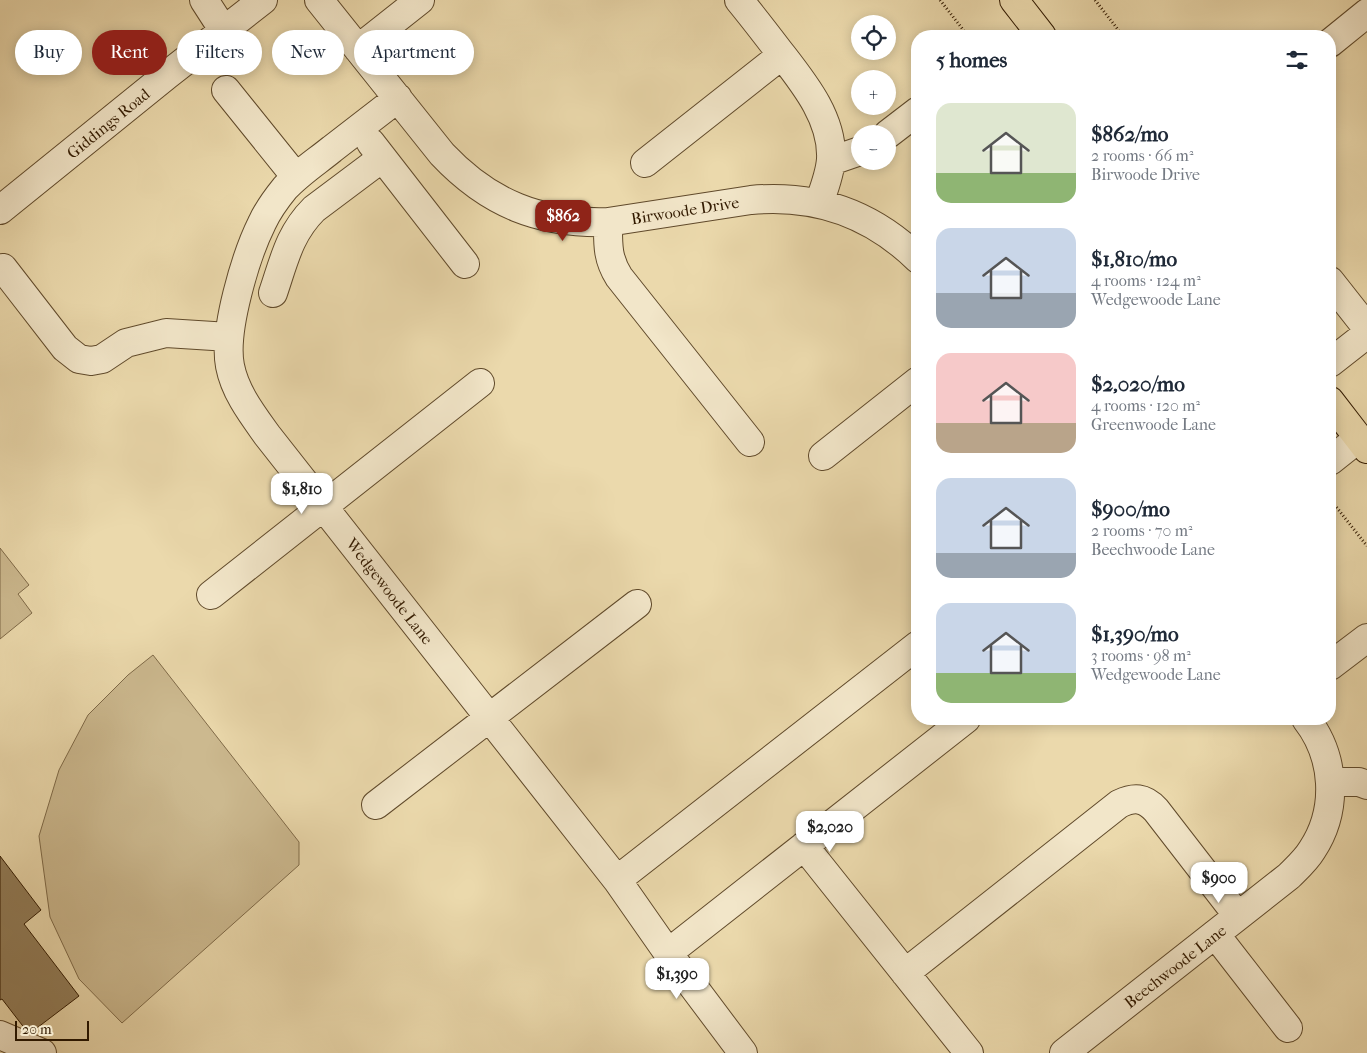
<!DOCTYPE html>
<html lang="en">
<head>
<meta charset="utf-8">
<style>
  :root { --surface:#fff; --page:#f2f2f3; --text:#1f2937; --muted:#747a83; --accent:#8f2418 }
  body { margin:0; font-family:"IM FELL French Canon",serif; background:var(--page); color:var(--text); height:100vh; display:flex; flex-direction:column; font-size:19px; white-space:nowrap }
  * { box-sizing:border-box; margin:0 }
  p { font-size:16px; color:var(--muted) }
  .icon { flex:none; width:28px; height:28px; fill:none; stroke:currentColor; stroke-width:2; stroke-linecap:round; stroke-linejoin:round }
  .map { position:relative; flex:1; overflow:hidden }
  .panel { position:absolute; left:911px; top:30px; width:425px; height:695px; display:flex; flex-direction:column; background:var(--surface); border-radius:20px; box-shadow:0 2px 12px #0003 }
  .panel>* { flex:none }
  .hud { position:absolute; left:15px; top:30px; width:475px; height:45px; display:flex; gap:10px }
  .tools { position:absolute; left:851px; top:15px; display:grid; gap:10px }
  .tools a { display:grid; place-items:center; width:45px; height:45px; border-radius:50%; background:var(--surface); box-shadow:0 2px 12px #0003; font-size:25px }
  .scale { position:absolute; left:15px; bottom:12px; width:74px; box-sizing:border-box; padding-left:5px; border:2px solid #321a00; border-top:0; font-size:14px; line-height:18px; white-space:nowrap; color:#321a00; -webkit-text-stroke:4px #f2e6c9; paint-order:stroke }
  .price { position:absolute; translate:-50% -42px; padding:0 11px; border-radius:10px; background:#fff; color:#222; font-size:16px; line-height:32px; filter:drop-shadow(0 1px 2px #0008) }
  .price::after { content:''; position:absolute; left:50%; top:30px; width:15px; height:11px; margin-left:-8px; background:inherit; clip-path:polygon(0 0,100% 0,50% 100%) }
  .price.on { background:var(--accent); color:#fff }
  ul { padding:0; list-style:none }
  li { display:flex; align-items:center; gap:15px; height:125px; padding:0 25px }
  li span { display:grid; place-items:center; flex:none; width:140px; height:100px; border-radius:15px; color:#555 }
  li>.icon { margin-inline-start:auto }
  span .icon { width:60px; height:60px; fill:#fffc; stroke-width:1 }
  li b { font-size:21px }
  h2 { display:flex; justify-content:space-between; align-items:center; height:60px; padding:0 25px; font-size:21px }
  .chip { padding:0 18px; border-radius:22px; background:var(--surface); box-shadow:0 2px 12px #0003; font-size:18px; line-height:45px }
  .chip.on { background:var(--accent); color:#fff }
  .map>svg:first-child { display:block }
  .green { fill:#ccb98f; stroke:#7f6a48 }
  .building { fill:#927d59; stroke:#321a00 }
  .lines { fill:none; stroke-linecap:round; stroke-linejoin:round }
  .minor-casing { stroke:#604a2b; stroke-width:30 }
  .major-casing { stroke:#321a00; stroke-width:30 }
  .path { stroke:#321a00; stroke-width:3; stroke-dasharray:1 2.5; stroke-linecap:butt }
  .minor { stroke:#f2e6c9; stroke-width:28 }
  .major { stroke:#ebd9ac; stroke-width:28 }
  .labels { text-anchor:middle; stroke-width:5; stroke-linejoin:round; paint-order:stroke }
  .street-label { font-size:16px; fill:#321a00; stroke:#f2e6c9 }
</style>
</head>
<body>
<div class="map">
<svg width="1367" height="1053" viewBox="0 0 1367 1053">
  <rect width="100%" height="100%" fill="#ebd9ac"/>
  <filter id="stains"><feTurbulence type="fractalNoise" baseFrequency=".004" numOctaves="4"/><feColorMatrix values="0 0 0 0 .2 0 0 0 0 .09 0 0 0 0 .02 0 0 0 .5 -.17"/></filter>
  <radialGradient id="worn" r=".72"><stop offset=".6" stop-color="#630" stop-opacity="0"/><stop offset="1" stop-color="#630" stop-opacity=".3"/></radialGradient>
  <path class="green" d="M0 548 29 585 18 594 32 613 0 639Z
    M153 655 299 842V865L122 1023 79 979 50 917 39 836 59 770 88 715 128 675Z"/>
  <path class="building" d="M0 856 41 910 24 924 79 996 29 1034 2 999 0 1000Z"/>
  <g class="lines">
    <g class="minor-casing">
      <path id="minor" d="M204 0 224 31
        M319 0 442 154C489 204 540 224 608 222L751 200C816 194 871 213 918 259
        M739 0C753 17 766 34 779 51 803 82 833 118 831 159 830 174 824 189 819 203
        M1330 43 1367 13
        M358 49 420 0
        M226 90 296 177
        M398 98C376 115 354 132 332 149 316 162 299 173 285 188 276 199 268 210 262 223 246 255 223 331 230 366 235 392 252 414 267 435L617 880 668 953 743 1053
        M888 134 918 111
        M371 143 465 264
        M831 161 860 151
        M645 163 782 55
        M0 210 167 75 263 0
        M608 222C608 244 607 258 619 277L750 442
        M3 268 65 348 79 359 91 361 102 359 126 343 166 333 229 337
        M1330 281 1367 328
        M273 293C284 261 289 234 314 209L382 158
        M1330 363 1367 334
        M823 456 918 381
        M1330 461 1359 438
        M211 595 480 383
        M1330 666 1367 638
        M1331 782H1359L1367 785
        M376 805 637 604
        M804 846 969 1053
        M617 880 918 645
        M1215 934 1288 1028
        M668 953 966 719
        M905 973 1119 804C1134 797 1144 797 1156 810L1238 916
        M0 1035 42 1053
        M1064 1053 1289 876C1297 868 1306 860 1312 850 1339 809 1335 756 1306 719"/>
    </g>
    <g class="major-casing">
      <path id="major" d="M1014 0 1042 36
        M1330 401 1367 449"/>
    </g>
    <path class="path" d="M940 0 968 36
      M1095 0 1123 36
      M1330 499 1367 546"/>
    <use href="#minor" class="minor"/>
    <use href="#major" class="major"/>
  </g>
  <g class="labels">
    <g class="street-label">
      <text transform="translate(108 123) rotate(-39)" y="6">Giddings Road</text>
      <text transform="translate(685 210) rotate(-9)" y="6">Birwoode Drive</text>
      <text transform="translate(390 591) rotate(52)" y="6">Wedgewoode Lane</text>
      <text transform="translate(1175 966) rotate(-38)" y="6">Beechwoode Lane</text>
    </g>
  </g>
  <rect width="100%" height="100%" filter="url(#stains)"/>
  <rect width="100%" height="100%" fill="url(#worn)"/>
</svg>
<div class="tools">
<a><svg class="icon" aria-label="locate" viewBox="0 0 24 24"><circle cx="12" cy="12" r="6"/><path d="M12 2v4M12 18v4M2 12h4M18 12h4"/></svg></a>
<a>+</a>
<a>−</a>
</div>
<div class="scale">20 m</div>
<b class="price on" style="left:563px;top:242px">$862</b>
<b class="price" style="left:302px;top:515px">$1,810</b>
<b class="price" style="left:830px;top:853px">$2,020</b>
<b class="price" style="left:1219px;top:904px">$900</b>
<b class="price" style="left:677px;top:1000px">$1,390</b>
<div class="hud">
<a class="chip">Buy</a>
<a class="chip on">Rent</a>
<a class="chip">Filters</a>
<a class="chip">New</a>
<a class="chip">Apartment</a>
</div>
<section class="panel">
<h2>5 homes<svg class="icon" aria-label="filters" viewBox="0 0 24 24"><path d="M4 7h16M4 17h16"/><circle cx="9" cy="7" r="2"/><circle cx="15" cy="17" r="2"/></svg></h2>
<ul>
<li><span style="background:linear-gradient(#dfe7d0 70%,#8fb573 0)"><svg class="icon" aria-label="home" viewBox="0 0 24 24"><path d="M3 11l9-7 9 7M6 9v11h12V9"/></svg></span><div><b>$862/mo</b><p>2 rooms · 66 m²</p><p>Birwoode Drive</p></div></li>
<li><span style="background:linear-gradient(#c9d6e8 65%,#9aa5b1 0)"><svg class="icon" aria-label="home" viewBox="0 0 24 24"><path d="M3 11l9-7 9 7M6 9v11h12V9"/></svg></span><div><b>$1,810/mo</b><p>4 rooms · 124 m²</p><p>Wedgewoode Lane</p></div></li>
<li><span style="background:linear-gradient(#f6c9c9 70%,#b9a48a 0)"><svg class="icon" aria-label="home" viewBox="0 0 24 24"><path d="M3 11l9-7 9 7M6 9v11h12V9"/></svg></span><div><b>$2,020/mo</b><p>4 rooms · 120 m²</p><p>Greenwoode Lane</p></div></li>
<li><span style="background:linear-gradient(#c9d6e8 75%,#9aa5b1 0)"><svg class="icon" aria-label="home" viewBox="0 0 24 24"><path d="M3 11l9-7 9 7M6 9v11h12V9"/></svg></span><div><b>$900/mo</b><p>2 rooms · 70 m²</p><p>Beechwoode Lane</p></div></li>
<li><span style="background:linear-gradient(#c9d6e8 70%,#8fb573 0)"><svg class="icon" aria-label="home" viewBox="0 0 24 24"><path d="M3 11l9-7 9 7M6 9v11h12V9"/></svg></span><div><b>$1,390/mo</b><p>3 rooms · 98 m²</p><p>Wedgewoode Lane</p></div></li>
</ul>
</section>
</div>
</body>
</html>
